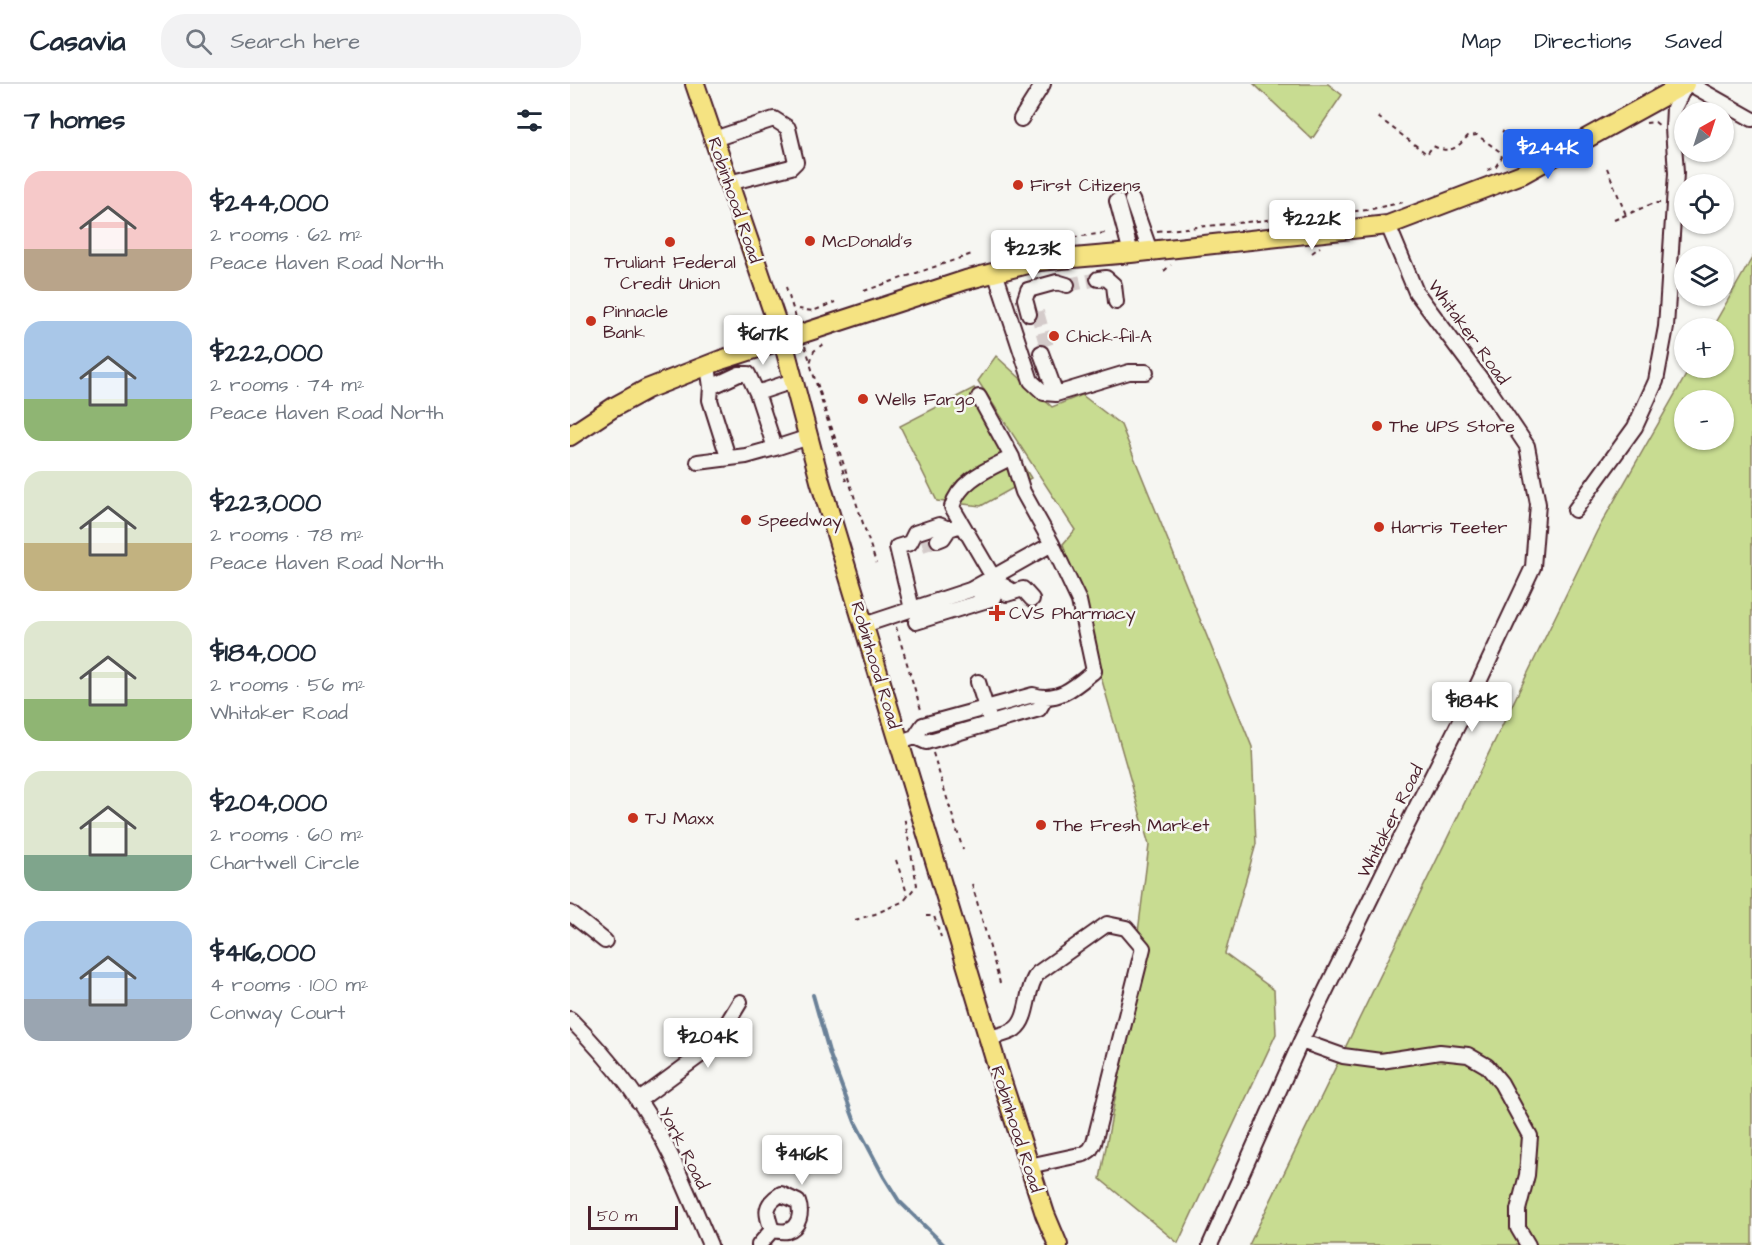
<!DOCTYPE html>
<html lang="en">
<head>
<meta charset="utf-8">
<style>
  :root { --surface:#fff; --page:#f2f2f3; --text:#1f2937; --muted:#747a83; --line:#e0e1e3; --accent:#2563eb }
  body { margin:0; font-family:"Architects Daughter",sans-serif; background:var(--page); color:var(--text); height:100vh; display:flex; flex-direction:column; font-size:22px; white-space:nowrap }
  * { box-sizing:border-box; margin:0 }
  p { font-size:20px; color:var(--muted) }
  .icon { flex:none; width:33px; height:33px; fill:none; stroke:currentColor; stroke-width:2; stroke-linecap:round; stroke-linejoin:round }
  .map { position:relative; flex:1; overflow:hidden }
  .drawer { display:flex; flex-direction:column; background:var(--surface); width:570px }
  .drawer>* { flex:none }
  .needle { width:39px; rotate:39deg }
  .fabs { position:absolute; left:1104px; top:18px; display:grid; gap:12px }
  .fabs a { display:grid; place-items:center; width:60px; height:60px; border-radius:50%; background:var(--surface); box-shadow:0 2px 4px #0004; font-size:30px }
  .scale { position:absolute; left:18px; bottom:15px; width:90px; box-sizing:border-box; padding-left:6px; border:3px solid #4a1f2b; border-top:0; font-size:16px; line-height:21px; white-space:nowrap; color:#4a1f2b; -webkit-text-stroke:4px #f6f6f2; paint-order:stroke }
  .price { position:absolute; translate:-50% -51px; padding:0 14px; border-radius:6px; background:#fff; color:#222; font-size:20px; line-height:39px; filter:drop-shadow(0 2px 3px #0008) }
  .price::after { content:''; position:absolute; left:50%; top:36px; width:18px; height:14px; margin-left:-9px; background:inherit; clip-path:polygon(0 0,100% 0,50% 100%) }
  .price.on { background:var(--accent); color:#fff }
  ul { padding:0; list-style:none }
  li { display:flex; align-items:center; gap:18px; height:150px; padding:0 24px }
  li span { display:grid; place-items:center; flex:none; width:168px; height:120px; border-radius:18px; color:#555 }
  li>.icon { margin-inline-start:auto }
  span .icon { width:72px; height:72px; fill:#fffc; stroke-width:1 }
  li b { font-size:26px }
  h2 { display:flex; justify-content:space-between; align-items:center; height:72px; padding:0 24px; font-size:26px }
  header { display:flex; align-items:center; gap:36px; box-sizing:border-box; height:84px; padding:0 30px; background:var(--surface); border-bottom:2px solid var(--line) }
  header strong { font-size:28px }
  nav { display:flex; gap:33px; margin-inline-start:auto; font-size:21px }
  .search { width:420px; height:54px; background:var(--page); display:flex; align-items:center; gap:15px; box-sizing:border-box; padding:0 21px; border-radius:24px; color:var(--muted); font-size:22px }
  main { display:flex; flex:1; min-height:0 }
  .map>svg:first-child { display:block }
  .green { fill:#c8dc91; stroke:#897e5e; stroke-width:1.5; fill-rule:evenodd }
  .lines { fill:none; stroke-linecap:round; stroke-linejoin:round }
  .stream { stroke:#6a8198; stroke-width:4 }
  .minor-tunnel { stroke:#d4cbca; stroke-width:14; stroke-dasharray:14 7; stroke-linecap:butt }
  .minor-casing { stroke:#4a1f2b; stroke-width:18 }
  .major-casing { stroke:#4a1f2b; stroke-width:22 }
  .path { stroke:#4a1f2b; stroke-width:2; stroke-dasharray:4.5 4.5; stroke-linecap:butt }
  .minor { stroke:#f6f6f2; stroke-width:14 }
  .major { stroke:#f5e382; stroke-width:18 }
  .poi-dot { fill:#c8321e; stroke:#f6f6f2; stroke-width:2 }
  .labels { text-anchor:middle; stroke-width:5; stroke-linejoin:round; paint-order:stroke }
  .poi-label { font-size:18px; fill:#4a1f2b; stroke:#f6f6f2; text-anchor:start }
  .street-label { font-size:18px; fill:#4a1f2b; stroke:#f6f6f2 }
</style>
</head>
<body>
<header>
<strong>Casavia</strong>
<div class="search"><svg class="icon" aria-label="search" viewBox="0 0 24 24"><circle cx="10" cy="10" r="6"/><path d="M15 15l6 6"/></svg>Search here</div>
<nav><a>Map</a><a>Directions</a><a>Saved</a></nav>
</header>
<main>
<section class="drawer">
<h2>7 homes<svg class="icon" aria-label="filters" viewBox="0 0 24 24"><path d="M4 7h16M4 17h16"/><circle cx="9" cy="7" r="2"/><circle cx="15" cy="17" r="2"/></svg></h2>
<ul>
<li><span style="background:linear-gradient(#f6c9c9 65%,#b9a48a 0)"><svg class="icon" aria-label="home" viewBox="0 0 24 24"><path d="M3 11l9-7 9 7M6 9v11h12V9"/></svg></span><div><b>$244,000</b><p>2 rooms · 62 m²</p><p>Peace Haven Road North</p></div></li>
<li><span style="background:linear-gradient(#a9c7e8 65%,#8fb573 0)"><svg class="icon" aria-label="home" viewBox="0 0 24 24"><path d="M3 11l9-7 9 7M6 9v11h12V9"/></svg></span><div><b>$222,000</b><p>2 rooms · 74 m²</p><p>Peace Haven Road North</p></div></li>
<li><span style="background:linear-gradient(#dfe7d0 60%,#c2b280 0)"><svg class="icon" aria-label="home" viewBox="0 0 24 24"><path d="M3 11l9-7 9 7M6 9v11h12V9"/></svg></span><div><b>$223,000</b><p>2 rooms · 78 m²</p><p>Peace Haven Road North</p></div></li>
<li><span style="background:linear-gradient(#dfe7d0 65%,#8fb573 0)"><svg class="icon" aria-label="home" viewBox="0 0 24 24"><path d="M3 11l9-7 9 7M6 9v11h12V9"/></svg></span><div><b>$184,000</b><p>2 rooms · 56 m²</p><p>Whitaker Road</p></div></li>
<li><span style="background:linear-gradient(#dfe7d0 70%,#7fa58c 0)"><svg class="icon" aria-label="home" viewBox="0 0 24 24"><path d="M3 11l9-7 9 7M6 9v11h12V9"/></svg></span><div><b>$204,000</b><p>2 rooms · 60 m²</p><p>Chartwell Circle</p></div></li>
<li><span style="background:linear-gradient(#a9c7e8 65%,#9aa5b1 0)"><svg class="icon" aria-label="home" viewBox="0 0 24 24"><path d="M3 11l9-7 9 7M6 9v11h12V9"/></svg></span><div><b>$416,000</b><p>4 rooms · 100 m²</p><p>Conway Court</p></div></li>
</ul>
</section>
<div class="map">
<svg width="1182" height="1161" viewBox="0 0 1182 1161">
  <rect width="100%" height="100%" fill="#f6f6f2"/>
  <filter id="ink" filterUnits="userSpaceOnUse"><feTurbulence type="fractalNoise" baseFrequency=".0167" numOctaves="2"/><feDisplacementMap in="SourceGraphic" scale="12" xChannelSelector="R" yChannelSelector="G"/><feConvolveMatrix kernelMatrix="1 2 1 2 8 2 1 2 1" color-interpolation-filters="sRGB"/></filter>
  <g filter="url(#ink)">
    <path class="green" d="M684 0H758L772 11 742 55Z
      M1182 174V1161H679L1027 447 1120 284H1154V244H1142ZM1114 316H1154V356H1114Z
      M426 272 482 323 512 311 551 341 682 663 686 760 655 870 704 906 706 950 608 1159 530 1095 551 983 579 761 493 460 505 446 408 297Z
      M404 304 461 394 411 422 367 417 330 342Z"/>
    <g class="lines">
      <path class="stream" d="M243 911 260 971 285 1038 314 1093 329 1117 374 1161"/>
      <path class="minor-tunnel" d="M497 201 528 195
        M467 228 478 267
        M352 461 368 456"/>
      <g class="minor-casing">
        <path id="minor" d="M1120 0 1182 35
          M451 35 473 0
          M144 55 204 35 218 44 226 78 221 83 159 99
          M562 116 580 167
          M547 117 561 169
          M425 188 461 297 474 309 486 310 559 288H576
          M528 195 536 194 544 201 546 218
          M459 230 455 215 458 206 487 198 497 201
          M471 269 486 310
          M138 282 141 303 140 316 158 373
          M141 303 169 290H178L187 309 205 364 239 353
          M187 309 223 297
          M128 378 176 372 205 364
          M1005 426 1065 343 1086 297 1096 243 1106 89 1103 44 1104 24 1116 0
          M368 456 373 454 379 445
          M423 493 382 423C389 396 419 385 442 373
          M437 510 453 505 462 515
          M410 515 416 507 434 502 444 508
          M342 525 327 463 340 459 345 449 369 441 379 445 391 441
          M346 538 424 514
          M294 541 400 506 482 460 453 408 442 373 409 313
          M408 598 418 630
          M345 653 353 641 463 611C488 619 506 602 524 587L509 517 482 460
          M339 655 345 653 356 658 469 625 475 615
          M0 829 35 857
          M0 935C39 974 77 1022 101 1072 115 1101 127 1131 140 1161
          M418 954C426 952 439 950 445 945 460 934 455 904 468 889L537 840 556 844 573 864 524 1059 520 1066 514 1070 459 1082
          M731 957 773 972 811 977 870 968 898 971 917 982 931 999 960 1052 957 1091 948 1126V1144L958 1161
          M68 1017 144 961 170 918
          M211 1110 228 1118C232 1128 230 1143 217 1147 213 1148 207 1147 202 1146 196 1129 193 1121 211 1110Z
          M189 1161 202 1146
          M640 1161 731 957 820 775 899 619 963 483 968 420 957 362 922 310 846 208 818 141"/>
      </g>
      <g class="major-casing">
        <path id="major" d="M125 0 213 257 250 397 431 995 475 1130 488 1161
          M0 352 44 323 77 305 151 276 396 196 469 177 561 169 818 141 952 90 1115 0"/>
      </g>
      <path class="path" d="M808 33 857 70 863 62C880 70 886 65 898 52L907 51 929 67 932 73 926 82 918 86
        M1076 39 1085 38 1090 42
        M932 47 955 66H964
        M1037 84 1056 131
        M1044 136 1084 119H1092
        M587 147 797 126 834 118
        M432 163 535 149
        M742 169 750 163
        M594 187 601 181
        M216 203 227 237
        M294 207 402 170
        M228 225 243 227 265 218
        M253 260 244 267 240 279 276 397
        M235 262 240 277
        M247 299 306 479
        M326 543 352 629
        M363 669 393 766
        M326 776 338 812
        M402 800 430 899
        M356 832H364L371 853
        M285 836 305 830 334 817 347 801 334 732"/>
      <use href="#minor" class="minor"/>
      <use href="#major" class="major"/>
    </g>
  </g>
  <g class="poi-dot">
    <circle cx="448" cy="101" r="6"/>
    <circle cx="240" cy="157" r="6"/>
    <circle cx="100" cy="158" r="6"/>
    <circle cx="21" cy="237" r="6"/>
    <circle cx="484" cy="252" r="6"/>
    <circle cx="293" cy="315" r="6"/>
    <circle cx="807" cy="342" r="6"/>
    <circle cx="176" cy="436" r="6"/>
    <circle cx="809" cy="443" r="6"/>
    <path d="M424 520h6v6h6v6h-6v6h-6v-6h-6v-6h6z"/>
    <circle cx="63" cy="734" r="6"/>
    <circle cx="471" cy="741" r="6"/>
  </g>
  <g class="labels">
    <g class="poi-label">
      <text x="460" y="107">First Citizens</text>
      <text x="252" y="163">McDonald's</text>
      <text x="100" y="184" text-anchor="middle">Truliant Federal<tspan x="100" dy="21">Credit Union</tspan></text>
      <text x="33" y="233">Pinnacle<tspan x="33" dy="21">Bank</tspan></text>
      <text x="496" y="258">Chick-fil-A</text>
      <text x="305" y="321">Wells Fargo</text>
      <text x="819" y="348">The UPS Store</text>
      <text x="188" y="442">Speedway</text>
      <text x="821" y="449">Harris Teeter</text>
      <text x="439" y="535">CVS Pharmacy</text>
      <text x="75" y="740">TJ Maxx</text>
      <text x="483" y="747">The Fresh Market</text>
    </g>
    <g class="street-label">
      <text transform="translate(165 116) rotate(71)" y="6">Robinhood Road</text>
      <text transform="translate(899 248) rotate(54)" y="6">Whitaker Road</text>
      <text transform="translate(306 581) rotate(73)" y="6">Robinhood Road</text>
      <text transform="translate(820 737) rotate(-63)" y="6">Whitaker Road</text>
      <text transform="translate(447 1045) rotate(72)" y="6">Robinhood Road</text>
      <text transform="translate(114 1064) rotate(63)" y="6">York Road</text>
    </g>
  </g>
</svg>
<div class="fabs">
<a><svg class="needle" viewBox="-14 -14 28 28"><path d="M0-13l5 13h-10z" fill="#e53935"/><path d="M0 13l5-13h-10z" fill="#747a83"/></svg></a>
<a><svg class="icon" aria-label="locate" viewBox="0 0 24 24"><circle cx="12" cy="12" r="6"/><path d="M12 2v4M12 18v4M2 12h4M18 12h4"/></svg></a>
<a><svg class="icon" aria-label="layers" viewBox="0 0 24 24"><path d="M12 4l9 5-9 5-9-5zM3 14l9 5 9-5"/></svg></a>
<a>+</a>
<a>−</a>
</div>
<div class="scale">50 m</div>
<b class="price on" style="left:978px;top:96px">$244K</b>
<b class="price" style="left:742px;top:167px">$222K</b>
<b class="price" style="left:463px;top:197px">$223K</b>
<b class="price" style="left:193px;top:282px">$617K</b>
<b class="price" style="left:902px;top:649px">$184K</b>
<b class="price" style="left:138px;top:985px">$204K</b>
<b class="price" style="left:232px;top:1102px">$416K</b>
</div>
</main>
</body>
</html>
